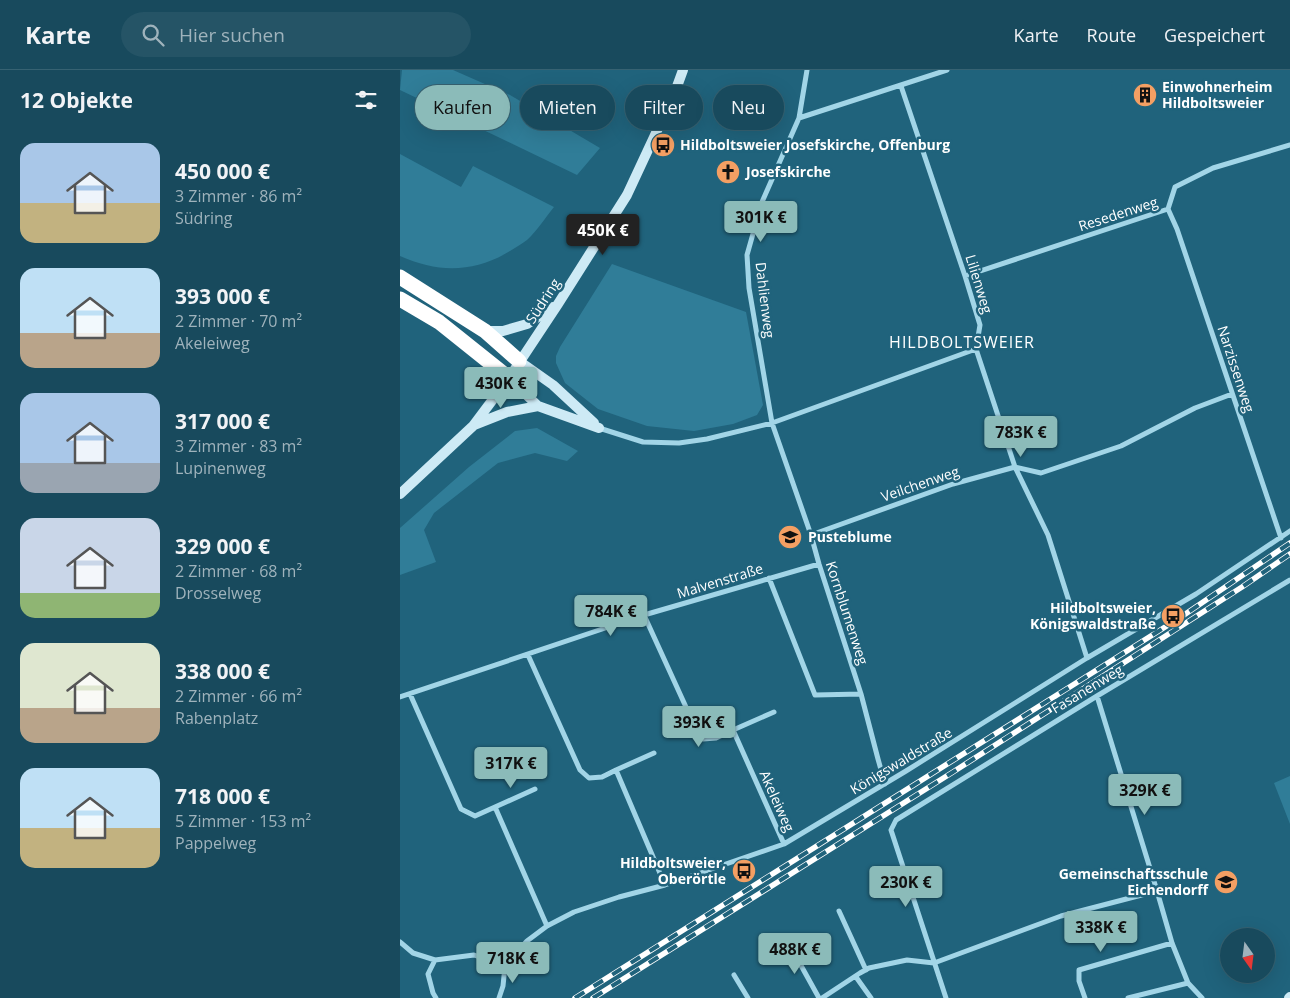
<!DOCTYPE html>
<html lang="de">
<head>
<meta charset="utf-8">
<style>
  :root { --surface:#184a5d; --page:#255466; --text:#f1f3f6; --muted:#9fb3bc; --line:#366272; --accent:#8bbbb9 }
  body { margin:0; font-family:"Open Sans",sans-serif; background:var(--page); color:var(--text); height:100vh; display:flex; flex-direction:column; font-size:19px; white-space:nowrap }
  * { box-sizing:border-box; margin:0 }
  p { font-size:16px; color:var(--muted) }
  .icon { flex:none; width:28px; height:28px; fill:none; stroke:currentColor; stroke-width:2; stroke-linecap:round; stroke-linejoin:round }
  .map { position:relative; flex:1; overflow:hidden }
  .details { display:flex; flex-direction:column; background:var(--surface); width:400px }
  .details>* { flex:none }
  .banner { position:absolute; left:15px; top:15px; width:475px; height:45px; display:flex; gap:10px }
  .needle { width:32px; rotate:166deg }
  .buttons { position:absolute; left:820px; top:858px; display:grid; gap:10px }
  .buttons a { display:grid; place-items:center; width:55px; height:55px; border-radius:50%; background:var(--surface); box-shadow:0 5px 20px #0002,0 0 0 1px var(--line); font-size:25px }
  .price { position:absolute; translate:-50% -42px; padding:0 11px; border-radius:5px; background:var(--accent); color:#111; font-size:16px; line-height:32px; filter:drop-shadow(0 1px 2px #0008) }
  .price::after { content:''; position:absolute; left:50%; top:30px; width:15px; height:11px; margin-left:-8px; background:inherit; clip-path:polygon(0 0,100% 0,50% 100%) }
  .price.active { background:#222; color:#fff }
  ul { padding:0; list-style:none }
  li { display:flex; align-items:center; gap:15px; height:125px; padding:0 20px }
  li span { display:grid; place-items:center; flex:none; width:140px; height:100px; border-radius:15px; color:#555 }
  li>.icon { margin-inline-start:auto }
  span .icon { width:60px; height:60px; fill:#fffc; stroke-width:1 }
  li b { font-size:21px }
  h2 { display:flex; justify-content:space-between; align-items:center; height:60px; padding:0 20px; font-size:21px }
  .tag { padding:0 18px; border-radius:22px; background:var(--surface); box-shadow:0 5px 20px #0002,0 0 0 1px var(--line); font-size:18px; line-height:45px }
  .tag.active { background:var(--accent); color:#111 }
  header { display:flex; align-items:center; gap:30px; box-sizing:border-box; height:70px; padding:0 25px; background:var(--surface); border-bottom:1px solid var(--line) }
  header strong { font-size:24px }
  nav { display:flex; gap:28px; margin-inline-start:auto; font-size:18px }
  .search { width:350px; height:45px; background:var(--page); display:flex; align-items:center; gap:12px; box-sizing:border-box; padding:0 18px; border-radius:28px; color:var(--muted); font-size:19px }
  main { display:flex; flex:1; min-height:0 }
  .map>svg:first-child { display:block }
  .green { fill:#307d98 }
  .lines { fill:none; stroke-linecap:round; stroke-linejoin:round }
  .street { stroke:#a2d5e7; stroke-width:5 }
  .secondary { stroke:#cdeaf5; stroke-width:10 }
  .highway { stroke:#fff; stroke-width:15 }
  .rail-casing { stroke:#fff; stroke-width:5.5 }
  .rail { stroke:#20637c; stroke-width:4; stroke-dasharray:11; stroke-linecap:butt }
  .labels { text-anchor:middle; stroke-width:5; stroke-linejoin:round; paint-order:stroke }
  .poi-label { font-size:14px; font-weight:bold; fill:#fff; stroke:#20637c; text-anchor:start }
  .street-label { font-size:14px; fill:#fff; stroke:#20637c }
  .quarter-label { font-size:16px; letter-spacing:1px; fill:#fff; stroke:#20637c }
</style>
</head>
<body>
<header>
<strong>Karte</strong>
<div class="search"><svg class="icon" aria-label="search" viewBox="0 0 24 24"><circle cx="10" cy="10" r="6"/><path d="M15 15l6 6"/></svg>Hier suchen</div>
<nav><a>Karte</a><a>Route</a><a>Gespeichert</a></nav>
</header>
<main>
<section class="details">
<h2>12 Objekte<svg class="icon" aria-label="filters" viewBox="0 0 24 24"><path d="M4 7h16M4 17h16"/><circle cx="9" cy="7" r="2"/><circle cx="15" cy="17" r="2"/></svg></h2>
<ul>
<li><span style="background:linear-gradient(#a9c7e8 60%,#c2b280 0)"><svg class="icon" aria-label="home" viewBox="0 0 24 24"><path d="M3 11l9-7 9 7M6 9v11h12V9"/></svg></span><div><b>450 000 €</b><p>3 Zimmer · 86 m²</p><p>Südring</p></div></li>
<li><span style="background:linear-gradient(#bfe0f5 65%,#b9a48a 0)"><svg class="icon" aria-label="home" viewBox="0 0 24 24"><path d="M3 11l9-7 9 7M6 9v11h12V9"/></svg></span><div><b>393 000 €</b><p>2 Zimmer · 70 m²</p><p>Akeleiweg</p></div></li>
<li><span style="background:linear-gradient(#a9c7e8 70%,#9aa5b1 0)"><svg class="icon" aria-label="home" viewBox="0 0 24 24"><path d="M3 11l9-7 9 7M6 9v11h12V9"/></svg></span><div><b>317 000 €</b><p>3 Zimmer · 83 m²</p><p>Lupinenweg</p></div></li>
<li><span style="background:linear-gradient(#c9d6e8 75%,#8fb573 0)"><svg class="icon" aria-label="home" viewBox="0 0 24 24"><path d="M3 11l9-7 9 7M6 9v11h12V9"/></svg></span><div><b>329 000 €</b><p>2 Zimmer · 68 m²</p><p>Drosselweg</p></div></li>
<li><span style="background:linear-gradient(#dfe7d0 65%,#b9a48a 0)"><svg class="icon" aria-label="home" viewBox="0 0 24 24"><path d="M3 11l9-7 9 7M6 9v11h12V9"/></svg></span><div><b>338 000 €</b><p>2 Zimmer · 66 m²</p><p>Rabenplatz</p></div></li>
<li><span style="background:linear-gradient(#bfe0f5 60%,#c2b280 0)"><svg class="icon" aria-label="home" viewBox="0 0 24 24"><path d="M3 11l9-7 9 7M6 9v11h12V9"/></svg></span><div><b>718 000 €</b><p>5 Zimmer · 153 m²</p><p>Pappelweg</p></div></li>
</ul>
</section>
<div class="map">
<svg width="890" height="928" viewBox="0 0 890 928">
  <rect width="100%" height="100%" fill="#20637c"/>
  <path class="green" d="M2 0H53L110 25 200 78 177 105 0 20Z
    M0 84 61 117 73 96 154 137C145 148 137 161 127 170 122 174 116 177 110 181 74 203 38 203 0 186Z
    M212 194 346 242 363 335 357 345 333 354 294 361 247 356 198 339 165 313 156 293V286L160 277Z
    M137 358 178 381 167 391 135 383 98 393 34 443 24 460 36 492 0 505V458L69 397 115 361Z
    M890 706V754L874 713Z"/>
  <g class="lines">
    <path class="street" d="M407 0 399 48 362 132 347 185 349 218 372 353 411 465 419 494 461 624 478 689 485 714
      M501 16 565 206 580 255 576 279 615 397 648 465 687 588
      M399 48 547 0
      M768 139 777 159 881 468
      M565 206 768 139 775 117 813 98 890 75
      M199 358 243 372 279 373 307 369 372 353 576 279
      M411 465 553 414 615 397 641 403 721 376 795 338 832 324
      M369 508 415 625 461 624
      M244 545 296 659 303 669 316 668 333 660 384 774
      M128 585 180 700 189 708 202 707 216 700 265 815
      M10 624 61 739 75 746 95 737 147 856
      M697 626 757 821 772 873 788 913 802 928
      M0 627 244 545 419 494
      M333 660 374 642
      M216 700 254 683
      M95 737 135 719
      M439 841 466 900
      M0 872 13 883 35 890 74 885 105 896
      M388 872 419 928
      M35 890 28 904 33 923 36 928
      M105 896 127 871 147 856 174 842 219 827 265 815 384 774 506 701 687 588 796 524 890 461
      M334 905 348 928
      M456 907 471 928
      M99 928 103 916 105 896
      M422 928 460 903 469 898 507 890 534 893 661 846 757 821
      M546 928 491 760 496 750 697 626 890 510
      M685 928 679 911V900L772 873
      M728 928 788 913"/>
    <path class="secondary" d="M85 261H103L127 254 153 237
      M119 291 153 315 194 353
      M109 308 138 336 199 358
      M74 355 107 342 138 336
      M0 424 73 356 109 308 158 234 227 125 275 22 283 0
      M889 928 890 927"/>
    <path class="highway" d="M0 207 85 261 119 291
      M0 229 39 252 109 308"/>
    <g class="rail-casing">
      <path id="rail" d="M175 928 781 547 890 473
        M193 928 553 702 842 517 890 484"/>
    </g>
    <use href="#rail" class="rail"/>
  </g>
  <defs>
    <g id="building-disc" transform="scale(1.25)"><circle r="9.5" fill="#f49f63" stroke="#20637c"/><path d="M-4-6H4V6H1V3H-1V6H-4ZM-2.5-4.3h1.7v1.8h-1.7ZM.8-4.3h1.7v1.8H.8ZM-2.5-1h1.7V.8h-1.7ZM.8-1h1.7V.8H.8Z" fill="#111"/></g>
    <g id="bus-disc" transform="scale(1.25)"><circle r="9.5" fill="#f49f63" stroke="#20637c"/><path d="M-5-6H5V4H4V6H2V4H-2V6H-4V4H-5ZM-3.5-4V0h7V-4ZM-3.5 1.2v1.5H-2V1.2ZM2 1.2v1.5H3.5V1.2Z" fill="#111"/></g>
    <g id="church-disc" transform="scale(1.25)"><circle r="9.5" fill="#f49f63" stroke="#20637c"/><path d="M-1.2-6h2.4v3.5h3.3v2.4h-3.3V6h-2.4V-.1h-3.3v-2.4h3.3Z" fill="#111"/></g>
    <g id="school-disc" transform="scale(1.25)"><circle r="9.5" fill="#f49f63" stroke="#20637c"/><path d="M0-5L7-2L0 1L-7-2ZM-4 1L0 2.5L4 1V4Q0 6-4 4Z" fill="#111"/></g>
  </defs>
  <g fill-rule="evenodd">
    <use href="#building-disc" x="745" y="25"/>
    <use href="#bus-disc" x="263" y="75"/>
    <use href="#church-disc" x="328" y="102"/>
    <use href="#school-disc" x="390" y="467"/>
    <use href="#bus-disc" x="773" y="546"/>
    <use href="#bus-disc" x="344" y="801"/>
    <use href="#school-disc" x="826" y="812"/>
  </g>
  <g class="labels">
    <g class="poi-label">
      <text x="762" y="22">Einwohnerheim<tspan x="762" dy="16">Hildboltsweier</tspan></text>
      <text x="280" y="80">Hildboltsweier Josefskirche, Offenburg</text>
      <text x="346" y="107">Josefskirche</text>
      <text x="408" y="472">Pusteblume</text>
      <text x="756" y="543" text-anchor="end">Hildboltsweier,<tspan x="756" dy="16">Königswaldstraße</tspan></text>
      <text x="326" y="798" text-anchor="end">Hildboltsweier,<tspan x="326" dy="16">Oberörtle</tspan></text>
      <text x="808" y="809" text-anchor="end">Gemeinschaftsschule<tspan x="808" dy="16">Eichendorff</tspan></text>
    </g>
    <g class="street-label">
      <text transform="translate(718 144) rotate(-18)" y="5">Resedenweg</text>
      <text transform="translate(579 214) rotate(73)" y="5">Lilienweg</text>
      <text transform="translate(365 230) rotate(83)" y="5">Dahlienweg</text>
      <text transform="translate(143 231) rotate(-57)" y="5">Südring</text>
      <text transform="translate(836 299) rotate(72)" y="5">Narzissenweg</text>
      <text transform="translate(520 414) rotate(-19)" y="5">Veilchenweg</text>
      <text transform="translate(320 511) rotate(-17)" y="5">Malvenstraße</text>
      <text transform="translate(447 543) rotate(72)" y="5">Kornblumenweg</text>
      <text transform="translate(687 619) rotate(-31)" y="5">Fasanenweg</text>
      <text transform="translate(501 691) rotate(-31)" y="5">Königswaldstraße</text>
      <text transform="translate(377 731) rotate(66)" y="5">Akeleiweg</text>
    </g>
    <g class="quarter-label">
      <text x="562" y="278">HILDBOLTSWEIER</text>
    </g>
  </g>
</svg>
<div class="buttons">
<a><svg class="needle" viewBox="-14 -14 28 28"><path d="M0-13l5 13h-10z" fill="#e53935"/><path d="M0 13l5-13h-10z" fill="#9fb3bc"/></svg></a>
</div>
<b class="price" style="left:361px;top:173px">301K €</b>
<b class="price active" style="left:203px;top:186px">450K €</b>
<b class="price" style="left:101px;top:339px">430K €</b>
<b class="price" style="left:621px;top:388px">783K €</b>
<b class="price" style="left:211px;top:567px">784K €</b>
<b class="price" style="left:299px;top:678px">393K €</b>
<b class="price" style="left:111px;top:719px">317K €</b>
<b class="price" style="left:745px;top:746px">329K €</b>
<b class="price" style="left:506px;top:838px">230K €</b>
<b class="price" style="left:701px;top:883px">338K €</b>
<b class="price" style="left:395px;top:905px">488K €</b>
<b class="price" style="left:113px;top:914px">718K €</b>
<div class="banner">
<a class="tag active">Kaufen</a>
<a class="tag">Mieten</a>
<a class="tag">Filter</a>
<a class="tag">Neu</a>
</div>
</div>
</main>
</body>
</html>
